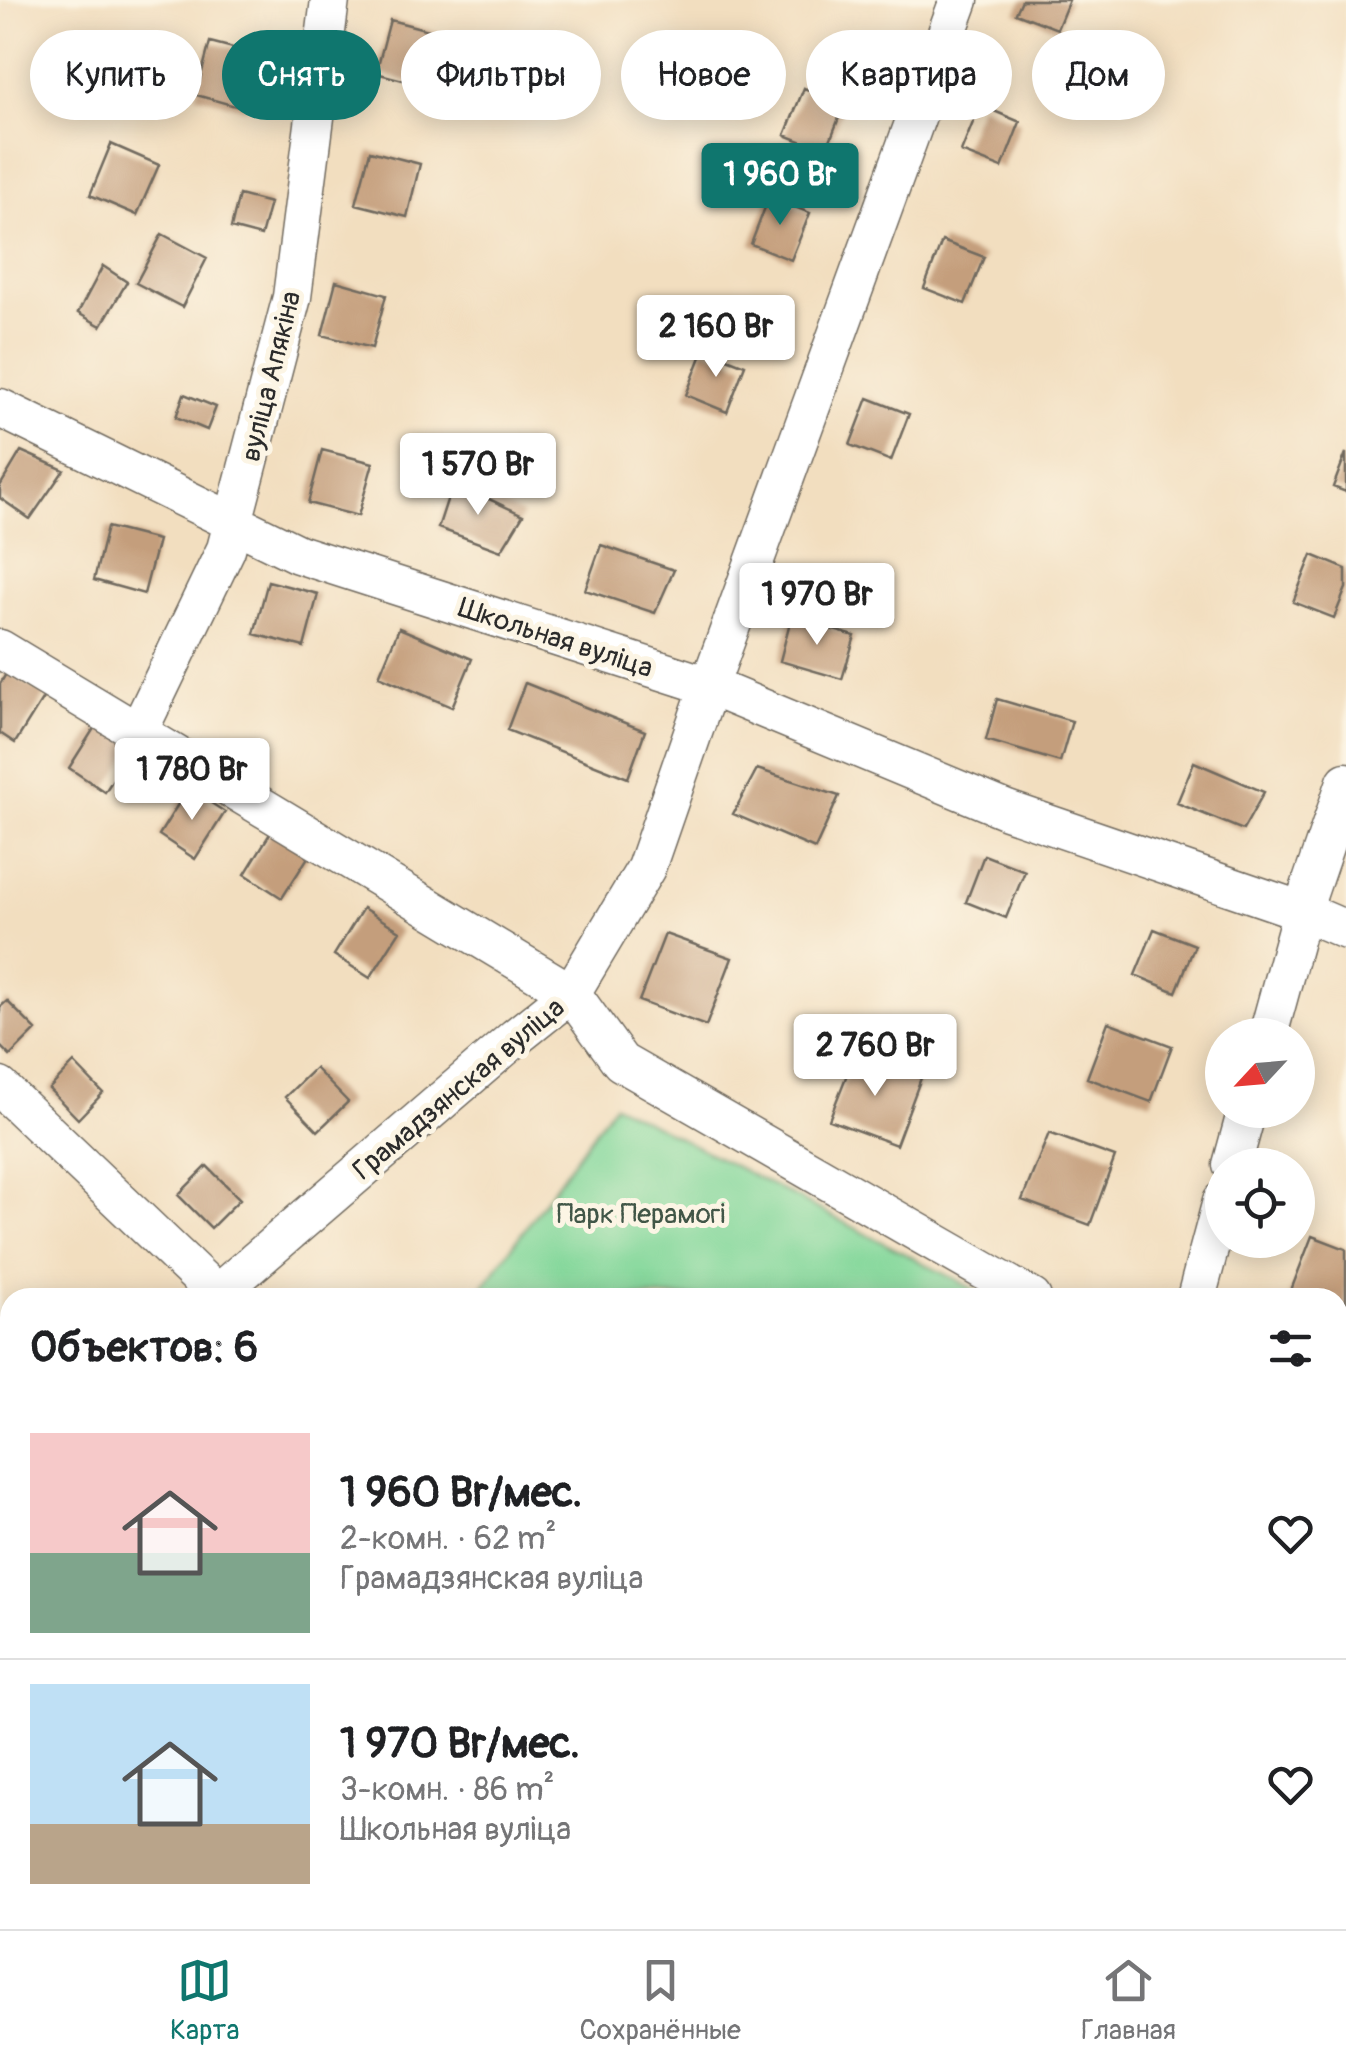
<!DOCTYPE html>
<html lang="ru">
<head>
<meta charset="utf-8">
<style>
  :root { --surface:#fff; --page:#f2f2f2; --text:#202124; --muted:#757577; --line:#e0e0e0; --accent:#0f766e }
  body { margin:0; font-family:Pangolin,sans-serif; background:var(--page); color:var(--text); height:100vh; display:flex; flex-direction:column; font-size:38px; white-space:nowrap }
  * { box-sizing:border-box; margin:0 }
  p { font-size:32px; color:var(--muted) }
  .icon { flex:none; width:55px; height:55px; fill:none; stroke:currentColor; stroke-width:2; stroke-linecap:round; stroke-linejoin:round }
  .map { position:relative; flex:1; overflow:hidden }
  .details { position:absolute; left:0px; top:1288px; width:1348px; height:642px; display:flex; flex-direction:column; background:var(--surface); border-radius:30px 30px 0 0; box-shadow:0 5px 25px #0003 }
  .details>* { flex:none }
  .banner { position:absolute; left:30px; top:30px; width:1288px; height:90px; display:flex; gap:20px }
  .needle { width:65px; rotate:244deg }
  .controls { position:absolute; left:1205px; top:1018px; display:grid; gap:20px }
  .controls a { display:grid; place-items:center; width:110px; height:110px; border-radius:50%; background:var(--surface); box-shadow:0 5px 25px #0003; font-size:50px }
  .price { position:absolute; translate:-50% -85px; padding:0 22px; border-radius:10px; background:#fff; color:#222; font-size:32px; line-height:65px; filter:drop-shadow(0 2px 5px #0008) }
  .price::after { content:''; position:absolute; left:50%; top:60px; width:30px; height:22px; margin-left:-15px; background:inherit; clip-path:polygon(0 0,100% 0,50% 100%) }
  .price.selected { background:var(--accent); color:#fff }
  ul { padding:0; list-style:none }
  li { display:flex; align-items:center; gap:30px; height:250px; padding:0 30px }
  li+li { border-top:2px solid var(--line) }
  li span { display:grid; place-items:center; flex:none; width:280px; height:200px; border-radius:0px; color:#555 }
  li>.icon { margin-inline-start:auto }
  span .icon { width:120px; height:120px; fill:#fffc; stroke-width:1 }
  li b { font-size:42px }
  h2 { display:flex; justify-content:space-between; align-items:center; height:120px; padding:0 30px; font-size:42px }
  .chip { padding:0 35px; border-radius:45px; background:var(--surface); box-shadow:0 5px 25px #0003; font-size:35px; line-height:90px }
  .chip.selected { background:var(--accent); color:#fff }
  .tab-bar { display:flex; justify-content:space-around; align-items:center; height:140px; border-top:2px solid var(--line); background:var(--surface); font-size:28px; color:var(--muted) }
  .tab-bar a { display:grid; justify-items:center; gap:5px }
  .tab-bar .selected { color:var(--accent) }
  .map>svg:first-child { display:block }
  .green { fill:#82d79a; stroke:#568162; stroke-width:2.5 }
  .building { fill:#c49e7b }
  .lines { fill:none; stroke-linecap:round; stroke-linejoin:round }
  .minor-casing { stroke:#716a5f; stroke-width:41 }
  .tertiary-casing { stroke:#716a5f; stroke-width:51 }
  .path { stroke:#716a5f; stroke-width:6; stroke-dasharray:8 8; stroke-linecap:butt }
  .minor { stroke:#fff; stroke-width:38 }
  .tertiary { stroke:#fff; stroke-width:48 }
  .labels { text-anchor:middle; stroke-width:10; stroke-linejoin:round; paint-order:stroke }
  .street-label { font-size:28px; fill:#2b2b2b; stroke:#fcf5e5 }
  .park-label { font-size:28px; fill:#415647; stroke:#fcf5e5 }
</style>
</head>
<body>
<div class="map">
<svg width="1346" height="1929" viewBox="0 0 1346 1929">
  <rect width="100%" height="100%" fill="#fcf5e5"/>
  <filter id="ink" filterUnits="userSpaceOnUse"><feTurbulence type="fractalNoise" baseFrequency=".01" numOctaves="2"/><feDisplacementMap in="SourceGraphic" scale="20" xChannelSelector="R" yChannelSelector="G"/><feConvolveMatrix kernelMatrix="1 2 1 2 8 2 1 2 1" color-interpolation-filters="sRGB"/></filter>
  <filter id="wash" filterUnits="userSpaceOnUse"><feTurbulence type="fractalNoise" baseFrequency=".0048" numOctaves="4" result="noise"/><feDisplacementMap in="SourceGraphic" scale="40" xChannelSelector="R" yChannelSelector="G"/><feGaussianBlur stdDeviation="2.25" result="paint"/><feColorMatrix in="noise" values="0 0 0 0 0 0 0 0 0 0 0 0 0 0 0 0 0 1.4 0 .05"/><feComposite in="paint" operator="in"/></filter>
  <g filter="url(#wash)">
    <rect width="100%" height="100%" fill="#f2debf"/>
    <path class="green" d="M614 1104 989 1297H476Z
      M1338 1522 1346 1527V1929H495L486 1920H1338Z"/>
    <g id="blocks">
      <path class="building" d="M1022 0H1069L1057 29 1016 13Z
        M390 20 440 33 426 86 376 73Z
        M210 42 260 55 246 109 196 95Z
        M804 88 844 105 826 151 785 135Z
        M980 105 1020 122 1002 168 961 152Z
        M111 144 159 165 137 215 90 195Z
        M370 151 420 164 407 217 356 204Z
        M239 195 270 203 261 236 231 228Z
        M769 197 810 213 791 260 751 244Z
        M162 234 207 258 182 307 136 283Z
        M942 241 984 257 965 304 924 288Z
        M103 266 127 282 101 326 78 313Z
        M336 281 386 295 372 348 322 335Z
        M704 349 745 365 727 412 686 395Z
        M184 394 216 407 207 430 176 417Z
        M868 398 909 414 891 461 850 445Z
        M322 450 373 463 358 516 308 503Z
        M21 451 64 470 30 519 0 498V486Z
        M1346 453V492L1333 487Z
        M453 482 523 515 501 551 438 528Z
        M107 527 158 540 144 594 94 580Z
        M601 545 674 570 655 613 585 590Z
        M1312 555 1346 569V588L1334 618 1293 602Z
        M268 581 318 594 304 647 254 634Z
        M791 618 855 636 842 679 780 661Z
        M399 628 472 659 452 707 379 676Z
        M7 672 45 695 15 743 0 733V684Z
        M525 683 645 731 628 778 507 730Z
        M997 699 1072 721 1060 762 986 740Z
        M98 722 135 745 105 792 69 768Z
        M1194 762 1264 792 1243 830 1177 803Z
        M757 769 839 796 815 849 733 814Z
        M188 788 225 812 195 859 159 835Z
        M274 827 312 851 282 898 245 874Z
        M984 855 1025 871 1006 918 966 902Z
        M363 908 400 931 370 978 334 955Z
        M1154 929 1195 945 1176 992 1135 975Z
        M665 934 732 958 706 1026 639 1001Z
        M7 1001 36 1030 10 1056 0 1046V1007Z
        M1108 1022 1172 1046 1151 1102 1087 1078Z
        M855 1054 921 1078 896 1145 829 1120Z
        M74 1063 103 1093 78 1119 49 1089Z
        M315 1068 348 1102 318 1131 285 1097Z
        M1049 1133 1115 1157 1090 1225 1022 1200Z
        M207 1166 240 1199 211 1228 178 1195Z
        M1312 1236 1346 1249V1325L1338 1322V1298H1288Z
        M0 1807H7L6 1845 0 1844Z"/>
    </g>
  </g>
  <g filter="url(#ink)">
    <use href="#blocks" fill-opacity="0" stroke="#716a5f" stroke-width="2.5"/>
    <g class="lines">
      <g class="minor-casing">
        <path id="minor" d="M0 408 298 554 709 686 1007 810 1302 911 1346 930
          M0 649 571 993 621 1062 1032 1298
          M138 732 226 549 292 297 330 0
          M1268 1035 1302 911 1346 782
          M0 1087 217 1294 516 1037 571 993 646 868 709 686 959 0
          M1232 1165 1247 1110
          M1196 1298 1222 1201
          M1338 1490 1346 1496
          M0 1691 10 1689
          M69 1920 70 1929"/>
      </g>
      <g class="tertiary-casing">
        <path id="tertiary" d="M0 1587 10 1597
          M356 1920 365 1929"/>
      </g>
      <path class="path" d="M0 1501 10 1510
        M1338 1551 1346 1557
        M463 1920 476 1929
        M1184 1920 1193 1929
        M493 1929 500 1920"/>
      <use href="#minor" class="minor"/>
      <use href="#tertiary" class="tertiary"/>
    </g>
  </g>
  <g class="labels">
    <g class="street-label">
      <text transform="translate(270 376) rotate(-76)" y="10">вуліца Апякіна</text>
      <text transform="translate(556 637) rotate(18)" y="10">Школьная вуліца</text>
      <text transform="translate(458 1088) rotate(-40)" y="10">Грамадзянская вуліца</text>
    </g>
    <g class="park-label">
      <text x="641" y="1223">Парк Перамогі</text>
    </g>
  </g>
</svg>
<div class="controls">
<a><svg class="needle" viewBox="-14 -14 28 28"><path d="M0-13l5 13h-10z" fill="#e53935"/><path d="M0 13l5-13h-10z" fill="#757577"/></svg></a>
<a><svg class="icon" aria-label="locate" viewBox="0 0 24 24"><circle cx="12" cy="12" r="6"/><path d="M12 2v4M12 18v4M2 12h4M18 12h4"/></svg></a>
</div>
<b class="price selected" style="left:780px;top:228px">1 960 Br</b>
<b class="price" style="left:716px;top:380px">2 160 Br</b>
<b class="price" style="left:478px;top:518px">1 570 Br</b>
<b class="price" style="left:817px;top:648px">1 970 Br</b>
<b class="price" style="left:192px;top:823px">1 780 Br</b>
<b class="price" style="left:875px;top:1099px">2 760 Br</b>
<div class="banner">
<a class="chip">Купить</a>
<a class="chip selected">Снять</a>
<a class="chip">Фильтры</a>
<a class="chip">Новое</a>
<a class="chip">Квартира</a>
<a class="chip">Дом</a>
</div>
<section class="details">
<h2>Объектов: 6<svg class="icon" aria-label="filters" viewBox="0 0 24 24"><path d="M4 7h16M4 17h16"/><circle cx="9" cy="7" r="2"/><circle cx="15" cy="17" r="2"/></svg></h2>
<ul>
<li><span style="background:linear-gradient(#f6c9c9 60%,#7fa58c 0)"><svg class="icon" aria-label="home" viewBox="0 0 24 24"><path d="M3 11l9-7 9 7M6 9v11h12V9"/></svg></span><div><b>1 960 Br/мес.</b><p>2-комн. · 62 m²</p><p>Грамадзянская вуліца</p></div><svg class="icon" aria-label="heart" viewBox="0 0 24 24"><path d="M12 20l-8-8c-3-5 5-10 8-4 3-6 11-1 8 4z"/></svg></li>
<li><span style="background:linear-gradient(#bfe0f5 70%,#b9a48a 0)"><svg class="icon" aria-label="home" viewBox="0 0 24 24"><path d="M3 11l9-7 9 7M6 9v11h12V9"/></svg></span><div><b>1 970 Br/мес.</b><p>3-комн. · 86 m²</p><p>Школьная вуліца</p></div><svg class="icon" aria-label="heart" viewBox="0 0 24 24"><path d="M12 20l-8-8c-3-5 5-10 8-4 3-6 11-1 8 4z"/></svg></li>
</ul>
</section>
</div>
<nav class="tab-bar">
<a class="selected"><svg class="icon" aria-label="map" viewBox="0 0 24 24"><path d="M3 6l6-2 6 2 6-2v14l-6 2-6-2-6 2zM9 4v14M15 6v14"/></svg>Карта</a>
<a><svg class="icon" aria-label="saved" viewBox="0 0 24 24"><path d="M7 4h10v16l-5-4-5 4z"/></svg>Сохранённые</a>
<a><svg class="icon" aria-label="home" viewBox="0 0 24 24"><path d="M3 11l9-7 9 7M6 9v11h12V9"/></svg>Главная</a>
</nav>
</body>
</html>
